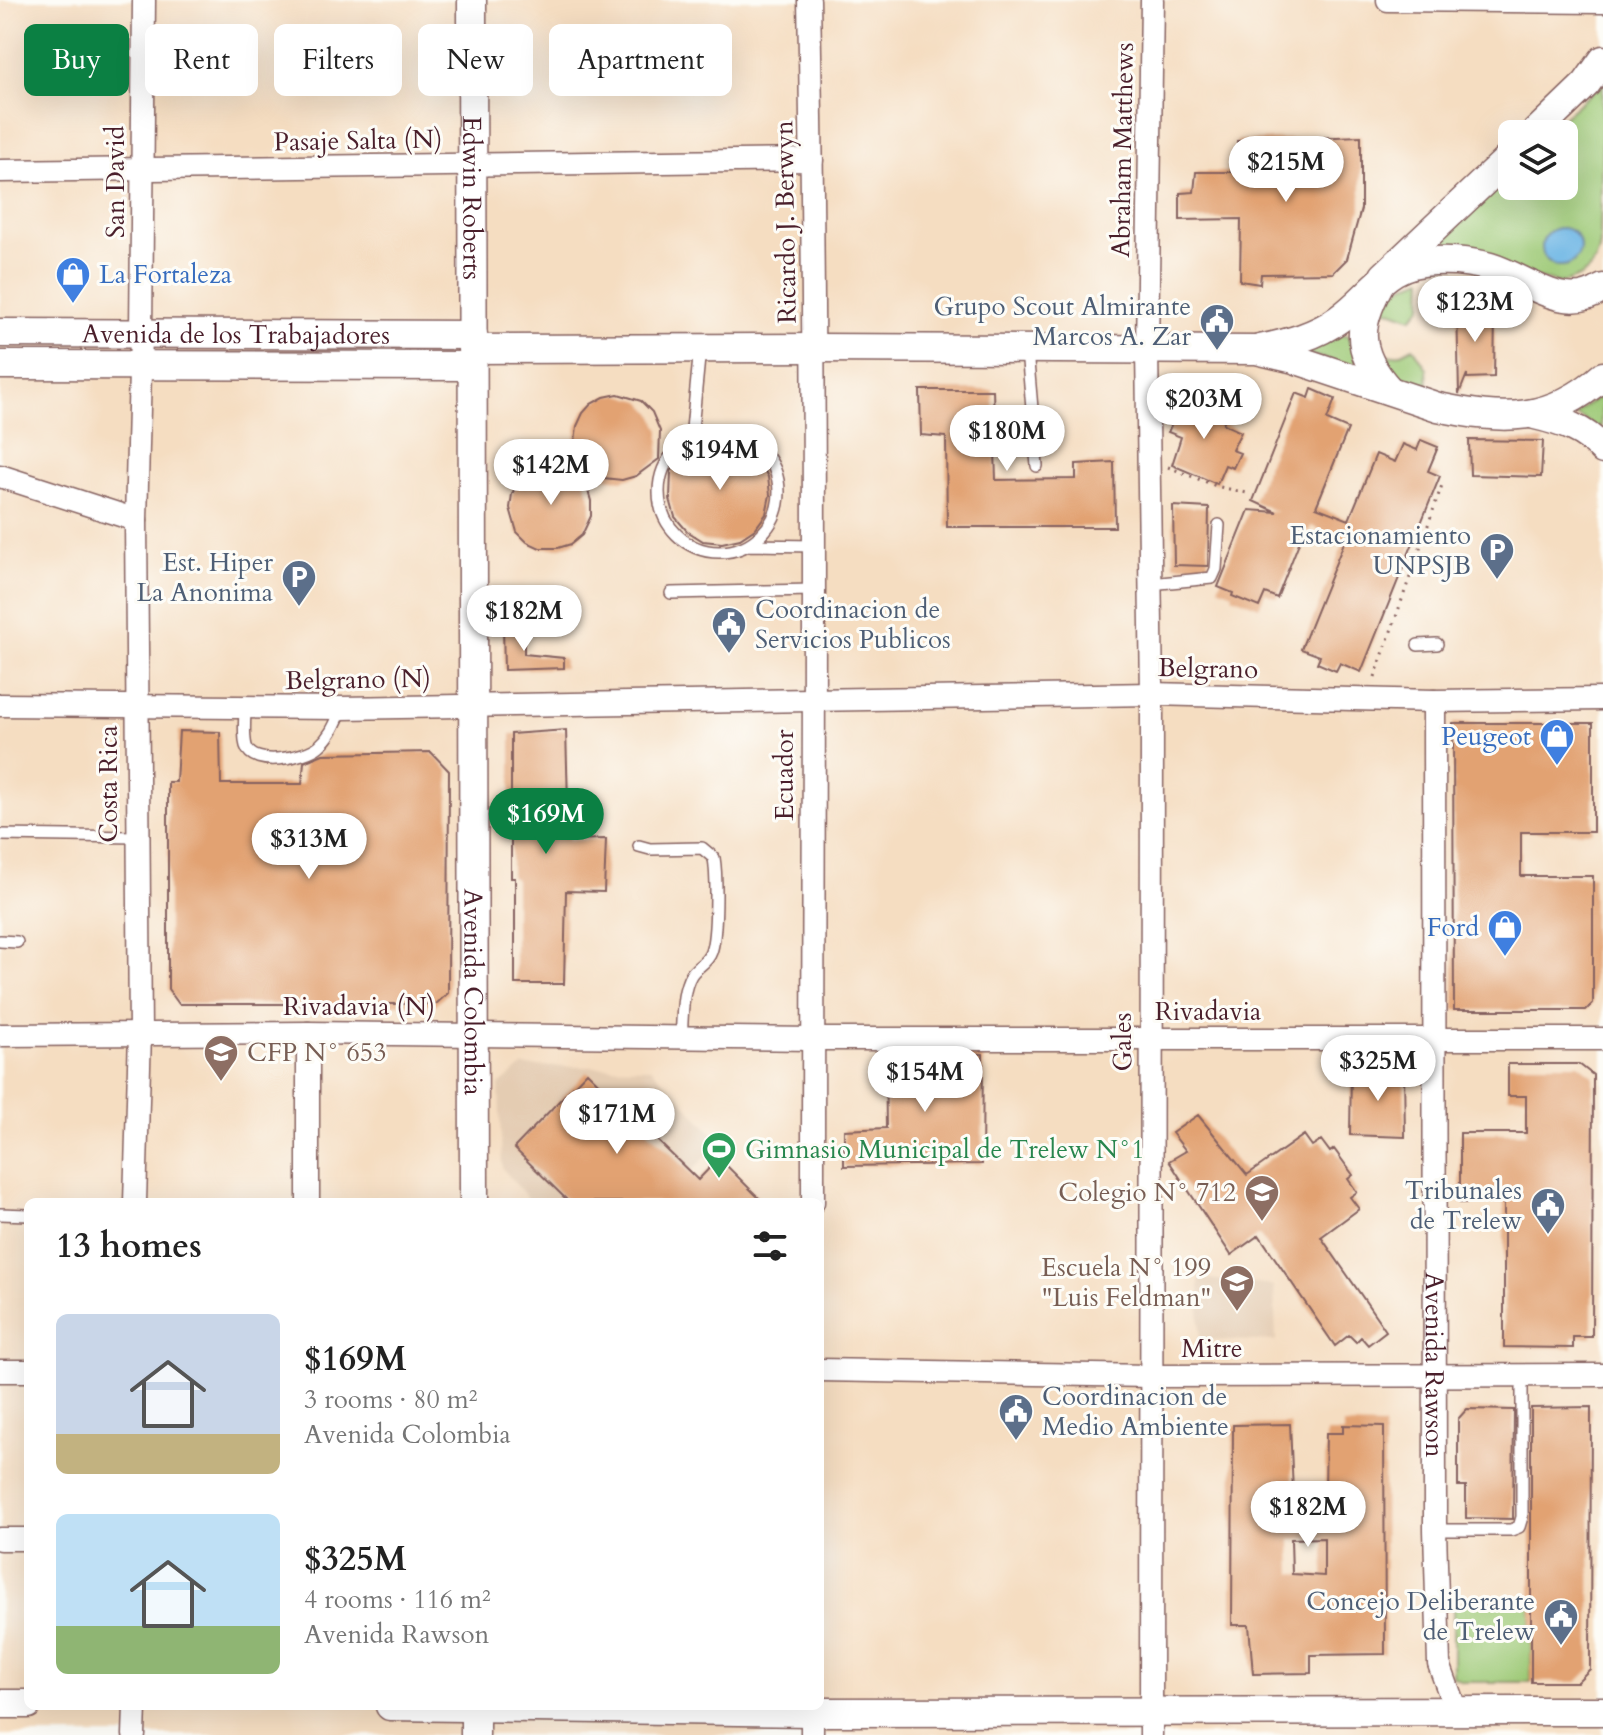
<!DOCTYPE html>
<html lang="en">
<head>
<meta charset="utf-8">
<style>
  :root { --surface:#fff; --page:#f6f6f6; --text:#222; --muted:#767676; --accent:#0b8043 }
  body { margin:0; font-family:Cardo,serif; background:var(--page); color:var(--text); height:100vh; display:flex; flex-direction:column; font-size:30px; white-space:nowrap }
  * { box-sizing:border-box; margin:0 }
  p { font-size:26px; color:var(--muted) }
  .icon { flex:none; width:44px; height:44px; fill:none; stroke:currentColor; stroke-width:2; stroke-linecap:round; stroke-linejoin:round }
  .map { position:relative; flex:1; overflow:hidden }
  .sheet { position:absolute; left:24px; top:1198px; width:800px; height:512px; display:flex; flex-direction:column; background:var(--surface); border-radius:12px; box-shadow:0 8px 32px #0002 }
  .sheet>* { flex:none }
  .guide { position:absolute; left:24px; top:24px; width:800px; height:72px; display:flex; gap:16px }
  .buttons { position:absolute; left:1498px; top:120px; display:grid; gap:16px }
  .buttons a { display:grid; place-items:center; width:80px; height:80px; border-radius:12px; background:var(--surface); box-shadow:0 8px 32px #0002; font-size:40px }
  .price { position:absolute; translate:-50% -68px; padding:0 18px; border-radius:28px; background:#fff; color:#222; font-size:26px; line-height:52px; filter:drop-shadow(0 2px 4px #0008) }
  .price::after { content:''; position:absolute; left:50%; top:48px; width:24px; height:18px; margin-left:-12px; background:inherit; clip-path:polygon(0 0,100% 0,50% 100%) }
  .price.active { background:var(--accent); color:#fff }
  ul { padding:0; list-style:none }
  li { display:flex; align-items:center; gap:24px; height:200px; padding:0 32px }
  li span { display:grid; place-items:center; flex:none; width:224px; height:160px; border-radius:12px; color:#555 }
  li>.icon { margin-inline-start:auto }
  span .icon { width:96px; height:96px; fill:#fffc; stroke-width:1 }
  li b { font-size:34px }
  h2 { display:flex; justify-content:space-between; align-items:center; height:96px; padding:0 32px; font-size:34px }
  .chip { padding:0 28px; border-radius:12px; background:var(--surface); box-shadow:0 8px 32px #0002; font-size:28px; line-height:72px }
  .chip.active { background:var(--accent); color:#fff }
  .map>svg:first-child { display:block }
  .built { fill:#e4ccb2 }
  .green { fill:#9dc976; stroke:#747450; stroke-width:2 }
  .water { fill:#6db6e5; stroke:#5c6a88; stroke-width:2 }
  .building { fill:#e2a272; fill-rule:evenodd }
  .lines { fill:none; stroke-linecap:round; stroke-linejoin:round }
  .service-casing { stroke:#866260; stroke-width:14 }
  .minor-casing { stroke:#866260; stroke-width:25 }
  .tertiary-casing { stroke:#866260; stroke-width:31 }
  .path { stroke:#866260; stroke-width:3; stroke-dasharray:2 6; stroke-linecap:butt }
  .service { stroke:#fff; stroke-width:11 }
  .minor { stroke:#fff; stroke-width:22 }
  .tertiary { stroke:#fff; stroke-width:28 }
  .labels { text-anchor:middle; stroke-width:6; stroke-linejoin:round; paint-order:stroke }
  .street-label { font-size:26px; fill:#4a1f2b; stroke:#fdfcf7 }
  .shop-label { font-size:26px; fill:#366cbe; stroke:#fdfcf7; text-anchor:end }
  .service-label { font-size:26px; fill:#4e5e75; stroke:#fdfcf7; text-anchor:end }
  .education-label { font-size:26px; fill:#785e54; stroke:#fdfcf7; text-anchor:end }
  .leisure-label { font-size:26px; fill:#27864d; stroke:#fdfcf7; text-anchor:start }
</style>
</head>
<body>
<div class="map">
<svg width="1603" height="1735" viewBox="0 0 1603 1735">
  <rect width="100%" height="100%" fill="#fdfcf7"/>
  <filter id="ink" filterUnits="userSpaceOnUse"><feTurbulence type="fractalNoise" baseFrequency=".0125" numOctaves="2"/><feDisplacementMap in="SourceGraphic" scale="16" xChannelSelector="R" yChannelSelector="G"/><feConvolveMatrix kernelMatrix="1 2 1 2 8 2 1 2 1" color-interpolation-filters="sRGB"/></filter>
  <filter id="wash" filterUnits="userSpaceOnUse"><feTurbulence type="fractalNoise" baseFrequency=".006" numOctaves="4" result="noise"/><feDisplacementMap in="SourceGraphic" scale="32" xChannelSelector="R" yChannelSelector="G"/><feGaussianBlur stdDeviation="1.8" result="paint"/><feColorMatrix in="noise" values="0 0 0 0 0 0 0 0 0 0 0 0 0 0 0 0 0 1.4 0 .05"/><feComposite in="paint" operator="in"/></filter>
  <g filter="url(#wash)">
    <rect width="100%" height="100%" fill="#f5ddc1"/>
    <path class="built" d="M523 1066 651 1068 721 1142 660 1202H531L502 1168 499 1085Z
      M1199 1278 1274 1286 1276 1341 1200 1340Z"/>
    <path class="green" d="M1603 83 1600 243C1598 266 1583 279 1560 283L1420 252 1512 164V186H1564V134H1543Z
      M1446 275 1470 276 1494 282 1493 294C1477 286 1464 283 1447 291Z
      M1423 278 1422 306 1412 318 1393 311 1381 309 1399 288Z
      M1339 335H1348L1350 338 1360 369 1297 351Z
      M1413 347 1427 369 1428 390 1394 374 1380 357 1400 354Z
      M1597 398 1602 401 1601 430 1575 414Z
      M1453 1602H1531V1682H1463L1453 1677Z"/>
    <path class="water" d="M1542 247a19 19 0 1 1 38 0a19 19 0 1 1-38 0Z"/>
    <g id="blocks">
      <path class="building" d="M1361 136V209L1347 259 1333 273 1261 274 1260 284 1240 281 1241 219 1180 220V193L1194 192 1196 172H1239L1237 141Z
        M1457 304H1471V315L1495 314 1494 377 1467 378V374L1459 394Z
        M1312 389 1335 399 1327 420 1348 429 1316 507 1349 520 1376 454 1395 462 1403 444 1417 450 1421 440 1438 447 1428 471 1440 476 1361 672 1340 663 1336 671 1317 663 1320 656 1301 649 1345 540 1311 526 1309 532 1304 530 1277 598 1265 593 1259 607 1232 596 1233 593 1218 587 1249 510 1277 512 1253 501 1296 393 1309 398Z
        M920 390H993L996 480 1076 479V464L1114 462 1115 527H947L946 437 921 435Z
        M618 394 641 401 652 412 660 431 659 459 636 476 622 480 585 476 575 441 577 426 583 413 591 404 604 397Z
        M1191 397 1227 411 1223 424 1241 432 1232 450 1240 453 1233 468 1225 465 1217 484 1172 465 1181 437 1168 432 1177 412 1185 414Z
        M1469 440 1543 441 1541 477 1470 475Z
        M727 442 745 448 759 460 768 477 770 495 766 514 755 529 740 539 722 543 703 541 687 531 675 517 670 499 671 471 692 451 709 443Z
        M555 467 583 474 591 501V516L582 535 571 544 558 548H540L527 542 517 532 510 508 512 494 517 484 528 474 541 468Z
        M1173 506 1209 508 1208 566 1174 565Z
        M503 625H524V654L564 658V668L504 670Z
        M1453 723H1593V832H1521V876H1593V1003L1586 1010H1454Z
        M566 730 569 840 606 839 604 892 566 891 564 984H515V878H511V734Z
        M179 731 220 732 221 784H302L304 762 323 754 431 752 449 771 448 993 436 1004H179L168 989V782H176Z
        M885 1053 983 1054 982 1164 844 1166V1130L886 1128Z
        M1508 1064H1579L1593 1075 1592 1337H1573V1348L1504 1347V1202L1460 1203V1133H1526V1096H1508Z
        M1404 1070 1405 1137 1350 1135 1351 1071Z
        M587 1072 698 1180 719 1158 763 1202H569L514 1148Z
        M1198 1115 1247 1175 1304 1135 1312 1146 1321 1140 1330 1152 1334 1149 1353 1175 1348 1179 1357 1192 1350 1197 1359 1209 1321 1237 1386 1331 1368 1345 1361 1337 1356 1342 1349 1335 1335 1346 1259 1235 1231 1255 1169 1161 1186 1151 1172 1133Z
        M1591 1407 1590 1669 1577 1682H1531V1408Z
        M1467 1409 1514 1410 1513 1519 1466 1518V1486H1458V1419Z
        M1290 1424 1293 1492H1325L1326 1433H1343V1425L1384 1426 1385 1654 1311 1655V1673L1253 1674 1249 1625H1232L1233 1425ZM1324 1538V1576L1292 1574 1291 1539Z"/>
    </g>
  </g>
  <g filter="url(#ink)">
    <use href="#blocks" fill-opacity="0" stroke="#866260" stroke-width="2"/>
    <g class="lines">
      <g class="service-casing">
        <path id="service" d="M1027 351 1037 466
          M659 492a60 60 0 1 1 120 0a60 60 0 1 1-120 0Z
          M691 439 700 348
          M748 545 814 546
          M1150 584 1212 578 1216 569 1219 525
          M671 593 813 590
          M1418 645 1437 644
          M245 708C245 719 243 734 246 746 253 769 306 757 319 746 331 736 336 722 342 709
          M0 835 136 837
          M639 846 650 849 702 848 714 858C717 876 717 936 711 952 707 964 696 966 691 975 681 992 683 1018 681 1037
          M0 941 17 942
          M0 1214 28 1215
          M1435 1530H1511L1519 1527 1522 1517V1375"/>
      </g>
      <g class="minor-casing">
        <g id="minor">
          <path d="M809 0C817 401 813 801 813 1202"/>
          <path d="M1388 0 1603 2"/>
          <path d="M0 171 812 160"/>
          <path d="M0 476 136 520"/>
          <path id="s1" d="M1434 701 1435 1530 1439 1664 1456 1711"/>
          <path d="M0 705 342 708 1152 694 1434 701 1603 699"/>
          <path d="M308 1033V1202"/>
          <path d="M0 1035 308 1033 813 1039H1603"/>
          <path d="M135 1202 140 1033 136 520 141 333 144 0"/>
          <path d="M820 1370 1150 1376 1603 1375"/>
          <path d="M0 1371H28"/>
          <path d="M0 1539H28"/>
          <path d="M134 1735 135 1706"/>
          <path d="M812 1735V1706"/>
          <path d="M1151 1735 1152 694 1147 350 1152 0"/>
        </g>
      </g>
      <g class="tertiary-casing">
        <g id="tertiary">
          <path id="s2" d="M472 0 474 1202"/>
          <path d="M1534 134 1586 84 1603 60"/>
          <path id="s3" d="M0 333 473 335"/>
          <path d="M472 349 815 348 1256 350 1294 359 1438 407C1504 421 1550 423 1603 376"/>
          <path d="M1260 349C1288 343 1316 336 1339 319 1375 293 1385 262 1435 261 1453 260 1472 262 1490 267 1527 278 1564 315 1603 288"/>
          <path d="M0 365 472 366"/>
          <path d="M1389 390C1352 349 1358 321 1384 276L1512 155"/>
          <path d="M1535 415C1561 421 1585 429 1603 450"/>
          <path d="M0 1704H28"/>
          <path d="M390 1706 812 1712 1603 1711"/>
          <path d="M475 1706V1735"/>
        </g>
      </g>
      <path class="path" d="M1168 467 1216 486 1251 494
        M1375 677 1442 485"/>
      <use href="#service" class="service"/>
      <use href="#minor" class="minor"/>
      <use href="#tertiary" class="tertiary"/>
    </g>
  </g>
  <defs>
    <g id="shop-pin" transform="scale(1.8)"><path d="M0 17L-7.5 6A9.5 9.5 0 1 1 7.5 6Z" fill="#3f7fe0" stroke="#fdfcf7"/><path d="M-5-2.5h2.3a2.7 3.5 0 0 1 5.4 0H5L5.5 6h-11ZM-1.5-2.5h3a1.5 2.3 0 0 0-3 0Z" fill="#fff"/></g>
    <g id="civic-pin" transform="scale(1.8)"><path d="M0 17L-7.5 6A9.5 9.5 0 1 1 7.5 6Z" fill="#5c6f8a" stroke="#fdfcf7"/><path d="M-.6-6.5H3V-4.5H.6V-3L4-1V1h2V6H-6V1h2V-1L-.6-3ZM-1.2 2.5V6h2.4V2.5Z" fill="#fff"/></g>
    <g id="parking-pin" transform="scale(1.8)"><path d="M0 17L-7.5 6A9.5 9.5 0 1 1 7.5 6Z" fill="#5c6f8a" stroke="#fdfcf7"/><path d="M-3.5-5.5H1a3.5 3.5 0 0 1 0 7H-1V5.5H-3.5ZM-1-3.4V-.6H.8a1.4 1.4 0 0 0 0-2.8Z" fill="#fff"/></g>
    <g id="school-pin" transform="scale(1.8)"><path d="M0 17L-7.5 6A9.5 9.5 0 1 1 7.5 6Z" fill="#8d6e63" stroke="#fdfcf7"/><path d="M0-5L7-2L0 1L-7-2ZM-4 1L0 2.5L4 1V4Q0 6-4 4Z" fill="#fff"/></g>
    <g id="stadium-pin" transform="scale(1.8)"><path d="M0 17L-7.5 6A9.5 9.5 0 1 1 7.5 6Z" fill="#2e9e5b" stroke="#fdfcf7"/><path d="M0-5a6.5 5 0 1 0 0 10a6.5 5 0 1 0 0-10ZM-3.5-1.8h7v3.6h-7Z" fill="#fff"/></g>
  </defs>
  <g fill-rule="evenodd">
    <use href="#shop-pin" x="73" y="274"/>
    <use href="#civic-pin" x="1217" y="321"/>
    <use href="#parking-pin" x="1497" y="550"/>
    <use href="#parking-pin" x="299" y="577"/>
    <use href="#civic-pin" x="729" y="624"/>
    <use href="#shop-pin" x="1557" y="736"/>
    <use href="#shop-pin" x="1505" y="927"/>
    <use href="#school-pin" x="221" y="1052"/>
    <use href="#stadium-pin" x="719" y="1149"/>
    <use href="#school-pin" x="1262" y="1192"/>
    <use href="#civic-pin" x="1548" y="1205"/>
    <use href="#school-pin" x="1237" y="1282"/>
    <use href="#civic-pin" x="1016" y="1411"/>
    <use href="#civic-pin" x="1561" y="1616"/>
  </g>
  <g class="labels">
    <g class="street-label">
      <text transform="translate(358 140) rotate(-1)" y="9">Pasaje Salta (N)</text>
      <text transform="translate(1122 150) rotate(-89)" y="9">Abraham Matthews</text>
      <text transform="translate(115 182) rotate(-90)" y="9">San David</text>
      <text dy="9" stroke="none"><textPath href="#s2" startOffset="198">Edwin Roberts</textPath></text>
      <text transform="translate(785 222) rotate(-91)" y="9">Ricardo J. Berwyn</text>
      <text dy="9" stroke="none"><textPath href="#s3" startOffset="236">Avenida de los Trabajadores</textPath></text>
      <text transform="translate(1208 668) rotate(1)" y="9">Belgrano</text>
      <text transform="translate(358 679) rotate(-1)" y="9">Belgrano (N)</text>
      <text transform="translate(784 775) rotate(-90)" y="9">Ecuador</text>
      <text transform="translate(108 784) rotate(-90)" y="9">Costa Rica</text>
      <text dy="9" stroke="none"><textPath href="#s2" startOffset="992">Avenida Colombia</textPath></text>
      <text x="359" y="1015">Rivadavia (N)</text>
      <text x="1208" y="1020">Rivadavia</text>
      <text transform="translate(1122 1042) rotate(-90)" y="9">Gales</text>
      <text x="1212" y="1357">Mitre</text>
      <text dy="9" stroke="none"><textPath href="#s1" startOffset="664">Avenida Rawson</textPath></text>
    </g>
    <g class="shop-label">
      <text x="99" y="283" text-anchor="start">La Fortaleza</text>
      <text x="1531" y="745">Peugeot</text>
      <text x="1479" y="936">Ford</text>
    </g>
    <g class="service-label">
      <text x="1191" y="315">Grupo Scout Almirante<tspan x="1191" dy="30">Marcos A. Zar</tspan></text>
      <text x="1471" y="544">Estacionamiento<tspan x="1471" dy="30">UNPSJB</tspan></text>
      <text x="273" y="571">Est. Hiper<tspan x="273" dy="30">La Anonima</tspan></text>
      <text x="755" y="618" text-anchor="start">Coordinacion de<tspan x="755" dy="30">Servicios Publicos</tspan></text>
      <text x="1522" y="1199">Tribunales<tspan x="1522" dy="30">de Trelew</tspan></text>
      <text x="1042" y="1405" text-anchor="start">Coordinacion de<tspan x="1042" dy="30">Medio Ambiente</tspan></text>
      <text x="1535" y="1610">Concejo Deliberante<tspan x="1535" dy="30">de Trelew</tspan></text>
    </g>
    <g class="education-label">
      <text x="247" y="1061" text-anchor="start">CFP N° 653</text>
      <text x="1236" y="1201">Colegio N° 712</text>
      <text x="1211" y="1276">Escuela N° 199<tspan x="1211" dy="30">"Luis Feldman"</tspan></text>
    </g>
    <g class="leisure-label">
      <text x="745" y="1158">Gimnasio Municipal de Trelew N°1</text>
    </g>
  </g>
</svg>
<div class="buttons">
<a><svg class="icon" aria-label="layers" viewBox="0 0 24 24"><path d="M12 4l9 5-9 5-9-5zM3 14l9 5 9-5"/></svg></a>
</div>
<b class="price" style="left:1286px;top:204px">$215M</b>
<b class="price" style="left:1475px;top:344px">$123M</b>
<b class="price" style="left:1204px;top:441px">$203M</b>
<b class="price" style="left:1007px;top:473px">$180M</b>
<b class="price" style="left:720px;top:492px">$194M</b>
<b class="price" style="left:551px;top:507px">$142M</b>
<b class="price" style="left:524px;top:653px">$182M</b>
<b class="price active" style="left:546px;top:856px">$169M</b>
<b class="price" style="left:309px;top:881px">$313M</b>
<b class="price" style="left:1378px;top:1103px">$325M</b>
<b class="price" style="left:925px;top:1114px">$154M</b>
<b class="price" style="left:617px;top:1156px">$171M</b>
<b class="price" style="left:1308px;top:1549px">$182M</b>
<div class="guide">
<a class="chip active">Buy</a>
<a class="chip">Rent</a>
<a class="chip">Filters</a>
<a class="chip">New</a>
<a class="chip">Apartment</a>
</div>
<section class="sheet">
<h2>13 homes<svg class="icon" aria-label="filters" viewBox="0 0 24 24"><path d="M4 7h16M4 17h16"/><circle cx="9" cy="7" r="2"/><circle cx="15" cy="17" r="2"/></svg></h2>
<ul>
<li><span style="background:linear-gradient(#c9d6e8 75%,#c2b280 0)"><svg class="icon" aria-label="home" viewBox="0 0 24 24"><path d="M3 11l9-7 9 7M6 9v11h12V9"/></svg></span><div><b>$169M</b><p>3 rooms · 80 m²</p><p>Avenida Colombia</p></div></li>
<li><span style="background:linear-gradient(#bfe0f5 70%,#8fb573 0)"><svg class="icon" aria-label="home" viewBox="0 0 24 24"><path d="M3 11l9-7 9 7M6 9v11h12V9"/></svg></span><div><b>$325M</b><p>4 rooms · 116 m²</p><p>Avenida Rawson</p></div></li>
</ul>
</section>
</div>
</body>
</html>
